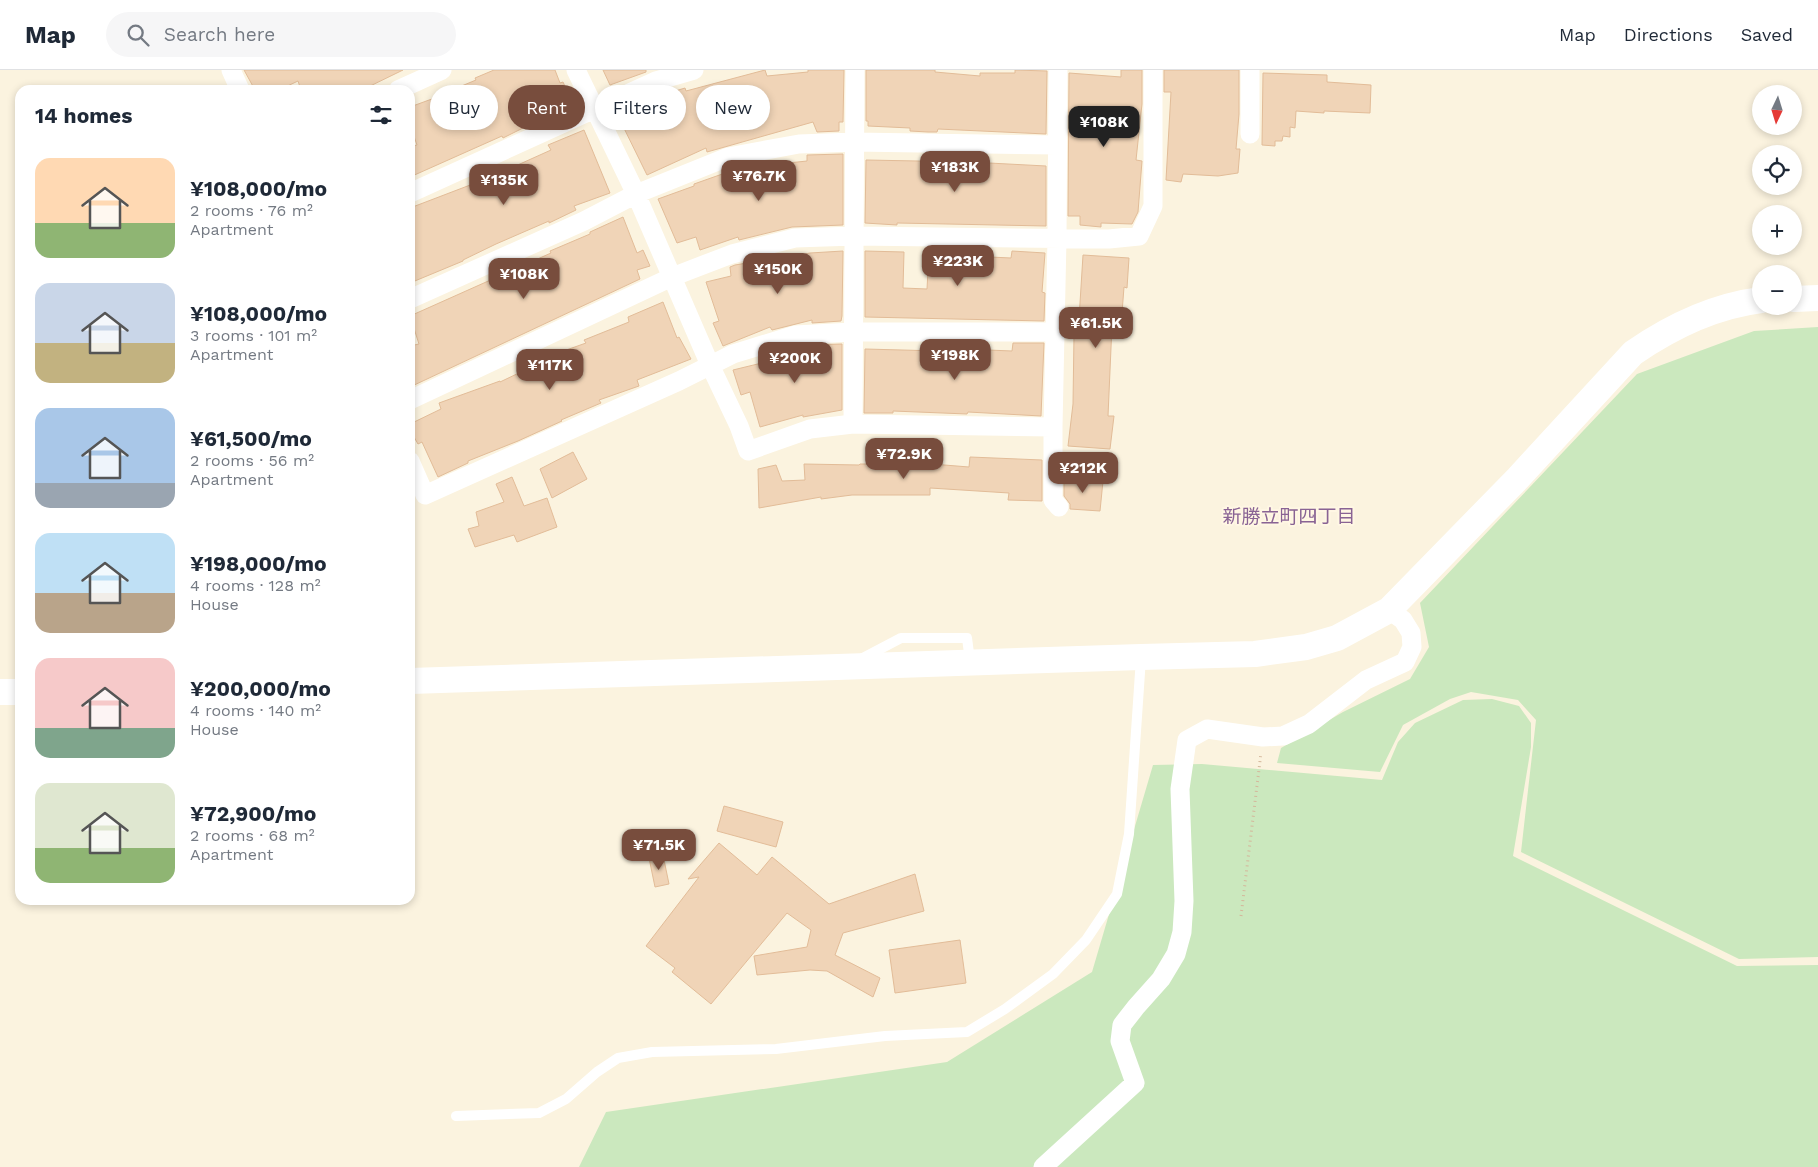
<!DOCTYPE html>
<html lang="en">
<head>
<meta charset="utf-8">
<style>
  :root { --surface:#fff; --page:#f6f6f7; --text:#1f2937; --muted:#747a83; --line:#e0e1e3; --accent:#784d3d }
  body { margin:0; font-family:"Work Sans","Noto Sans JP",sans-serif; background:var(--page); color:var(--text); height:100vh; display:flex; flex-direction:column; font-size:19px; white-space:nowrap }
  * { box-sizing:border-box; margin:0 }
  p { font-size:16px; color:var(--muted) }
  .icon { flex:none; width:28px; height:28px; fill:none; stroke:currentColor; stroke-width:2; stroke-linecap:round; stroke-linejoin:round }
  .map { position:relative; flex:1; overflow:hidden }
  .sheet { position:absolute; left:15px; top:15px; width:400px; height:820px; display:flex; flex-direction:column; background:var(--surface); border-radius:15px; box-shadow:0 2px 8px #0003 }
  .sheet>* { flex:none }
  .banner { position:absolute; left:430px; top:15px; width:475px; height:45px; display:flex; gap:10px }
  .needle { width:32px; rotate:184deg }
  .fabs { position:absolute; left:1752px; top:15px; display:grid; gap:10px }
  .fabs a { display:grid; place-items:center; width:50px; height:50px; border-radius:50%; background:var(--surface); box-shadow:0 2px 8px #0003; font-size:25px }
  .price { position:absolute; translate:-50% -42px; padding:0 11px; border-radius:10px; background:var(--accent); color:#fff; font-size:16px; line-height:32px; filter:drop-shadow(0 1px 2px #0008) }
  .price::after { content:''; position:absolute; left:50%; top:30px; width:15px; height:11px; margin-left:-8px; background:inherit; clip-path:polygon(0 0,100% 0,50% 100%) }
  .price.on { background:#222; color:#fff }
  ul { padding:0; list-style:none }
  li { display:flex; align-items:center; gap:15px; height:125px; padding:0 20px }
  li span { display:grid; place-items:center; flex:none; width:140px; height:100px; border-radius:15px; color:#555 }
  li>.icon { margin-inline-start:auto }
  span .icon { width:60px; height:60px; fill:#fffc; stroke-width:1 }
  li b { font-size:21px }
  h2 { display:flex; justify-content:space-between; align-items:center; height:60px; padding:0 20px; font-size:21px }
  .tag { padding:0 18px; border-radius:22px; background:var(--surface); box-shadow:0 2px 8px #0003; font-size:18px; line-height:45px }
  .tag.on { background:var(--accent); color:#fff }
  header { display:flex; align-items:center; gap:30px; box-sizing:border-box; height:70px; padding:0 25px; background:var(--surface); border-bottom:1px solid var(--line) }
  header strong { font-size:24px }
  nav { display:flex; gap:28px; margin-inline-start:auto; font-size:18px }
  .search { width:350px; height:45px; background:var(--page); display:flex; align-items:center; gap:12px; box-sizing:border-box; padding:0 18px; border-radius:28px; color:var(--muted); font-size:19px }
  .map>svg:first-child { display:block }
  .green { fill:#cbe8be }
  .building { fill:#f0d4b7; stroke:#e2bc98 }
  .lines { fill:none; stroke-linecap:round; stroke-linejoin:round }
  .path { stroke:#d4b79b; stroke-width:3; stroke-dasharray:1 4; stroke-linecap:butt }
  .lane { stroke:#fff; stroke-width:10 }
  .street { stroke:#fff; stroke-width:19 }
  .secondary { stroke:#fff; stroke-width:26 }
  .labels { text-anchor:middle; stroke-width:4; stroke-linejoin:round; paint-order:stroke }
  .neighbourhood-label { font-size:19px; fill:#896394; stroke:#fff7e4 }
</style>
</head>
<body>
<header>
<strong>Map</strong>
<div class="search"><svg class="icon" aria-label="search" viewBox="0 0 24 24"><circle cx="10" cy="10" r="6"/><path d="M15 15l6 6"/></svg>Search here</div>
<nav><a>Map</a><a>Directions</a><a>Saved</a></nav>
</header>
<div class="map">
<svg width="1818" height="1097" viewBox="0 0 1818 1097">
  <rect width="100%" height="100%" fill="#fbf3df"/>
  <path class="green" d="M1818 257V887L1739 889 1521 782 1536 650 1518 630 1471 622 1450 629 1403 655 1380 702 1277 693 1281 678 1343 642 1410 609 1429 577 1420 533 1637 304 1754 261Z
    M1492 629 1519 636 1531 653V677L1513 786 1737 896 1818 895V1097H579L606 1042 947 992 1092 902 1153 695 1202 694 1382 710 1398 672 1415 653 1463 630Z"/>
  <path class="building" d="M244 0H403L362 20H301L298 11 279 20H255Z
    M494 0H555L560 13 563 12 574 36 543 48 503 68 502 66 410 107V77L417 75 410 55V37L440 26V25L476 10 475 8Z
    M603 0H646V2L610 15Z
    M765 0 767 6 808 2V0H844L843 52H839V61L817 62 813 52 707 82 706 78 647 105 617 44 660 27 659 26 685 18 686 21Z
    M866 0H935V2L980 6V3H1015V0L1047 1 1046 64 938 59 937 62H928L910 61V58L868 56V51H866Z
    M1121 0H1142V34L1136 90 1142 91 1138 142 1132 154 1101 153V157L1080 155V146H1068L1069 3 1121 7Z
    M1164 0H1239V44L1236 79H1240L1238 103 1218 106 1183 104 1181 112 1166 110 1171 22H1164Z
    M1263 3 1327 5V12L1371 15 1370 43 1324 41V43L1296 41 1295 58 1290 57V67L1283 66 1282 71H1275V76L1262 75Z
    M584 60 610 123 574 136 576 140 549 153V151L496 174 463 190V191L410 213V138L478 112 477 109 510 95 511 98 551 80 548 75Z
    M843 84V155L792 157 739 170 738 167 700 180 696 167 677 173 658 129 694 116V114L728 102 729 106 769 95 807 91V85Z
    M866 90 970 92 1046 96V156L897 153V155L865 153Z
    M623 147 637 183 643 180 650 196 637 200 640 209 410 317V276L419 274 410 246 551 183 550 181 590 164V162Z
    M843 181 842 246 841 251 812 253V250L772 260 770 257 723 276 713 253 719 251 706 212 731 206 730 197 735 195 747 193 748 198 773 194V190L810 183Z
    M865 181 904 182 903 218 927 219 929 181 969 183V186L1011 188 1012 181 1045 183 1042 222 1045 223 1044 251 865 247Z
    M1083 185 1129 188 1127 218 1124 217 1121 256 1112 255 1108 346H1114L1110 379 1068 376 1073 334 1074 265H1078Z
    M663 232 677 268 679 267 691 289 637 310 639 316 599 330 601 333 561 350 562 351 518 371 468 391V393L438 407 422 372 418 374 410 360V354L441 339 439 333 500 311V312L542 292 541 289 586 273 584 270 629 252 628 247Z
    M1013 273H1044L1041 346 968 342 967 344 893 341V343H864L865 279 939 281 940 278 1012 281Z
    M842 274V340L803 347V345L760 357 750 322 741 325 733 300 770 291 769 289 811 279V275Z
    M573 382 587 409 552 428 540 399Z
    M970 387 1042 390V431L1008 430 1009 423 930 418V425H852L821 429V427L759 438 758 399 776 395 782 411 805 410 804 394 859 395 860 394H895V391L932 392V394L969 397Z
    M512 407 524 436 547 428 557 457 517 472 514 465 475 477 468 459 479 456 476 442 504 432 496 414Z
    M1064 407 1103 411 1100 441 1070 439V434L1064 426Z
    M724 736 783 752 776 777 717 761Z
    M719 773 757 805 772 787 829 834 915 804 924 841 843 863 835 885 880 908 873 927 827 901 810 900 757 905 754 886 807 877 811 860 787 843 711 934 672 902 675 898 646 876 699 807 688 809Z
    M663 785 669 814 655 817 649 788Z
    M960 870 966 913 895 923 889 880Z"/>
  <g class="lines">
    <path class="path" d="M1241 846 1261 683"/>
    <path class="lane" d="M861 589 901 568H967L970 591
      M456 1046 539 1043 566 1029 597 1002 618 988 652 982 776 979 885 966 967 962 1005 939 1053 904 1086 870 1117 824 1129 764 1141 588"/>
    <path class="street" d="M231 0 240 20
      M576 0 636 124 710 295 739 356 748 381 810 359 853 354 1053 357 1057 168 1058 0
      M1250 0V64
      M398 20 442 0
      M410 123 656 11 694 0
      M410 229 584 151 636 124 728 87 799 74 854 72 1057 75
      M410 330 672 207 732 184 795 168 855 166 1109 169 1139 166 1153 136V0
      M853 354 855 0
      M1053 357V430L1059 437
      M410 391 425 425 679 311 733 284 795 265 853 262H1054
      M1043 1097 1135 1013 1120 971 1122 955 1136 937 1161 909 1176 884 1182 862 1184 831 1180 719 1187 670 1207 659 1263 667 1283 666 1309 654 1366 610 1405 592 1412 577 1411 563 1403 550 1389 540"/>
    <path class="secondary" d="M1794 229 1818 228
      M410 611 1141 587 1255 584 1306 577 1337 568 1389 540 1518 408 1633 283C1672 256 1714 236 1761 230
      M0 622H20"/>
  </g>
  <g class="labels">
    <g class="neighbourhood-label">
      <text x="1289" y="453">新勝立町四丁目</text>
    </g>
  </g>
</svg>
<div class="fabs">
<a><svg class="needle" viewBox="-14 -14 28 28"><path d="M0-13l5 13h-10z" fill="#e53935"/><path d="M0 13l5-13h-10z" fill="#747a83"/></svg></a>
<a><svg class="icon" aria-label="locate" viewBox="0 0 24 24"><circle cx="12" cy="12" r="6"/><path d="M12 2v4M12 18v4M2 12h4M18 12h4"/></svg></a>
<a>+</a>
<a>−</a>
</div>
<b class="price on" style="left:1104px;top:78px">¥108K</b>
<b class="price" style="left:955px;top:123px">¥183K</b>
<b class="price" style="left:759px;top:132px">¥76.7K</b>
<b class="price" style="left:504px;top:136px">¥135K</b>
<b class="price" style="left:958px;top:217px">¥223K</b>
<b class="price" style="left:778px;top:225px">¥150K</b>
<b class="price" style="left:524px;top:230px">¥108K</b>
<b class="price" style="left:1096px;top:279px">¥61.5K</b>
<b class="price" style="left:955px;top:311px">¥198K</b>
<b class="price" style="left:795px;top:314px">¥200K</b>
<b class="price" style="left:550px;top:321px">¥117K</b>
<b class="price" style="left:904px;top:410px">¥72.9K</b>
<b class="price" style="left:1083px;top:424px">¥212K</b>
<b class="price" style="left:659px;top:801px">¥71.5K</b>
<div class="banner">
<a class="tag">Buy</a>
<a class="tag on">Rent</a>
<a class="tag">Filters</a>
<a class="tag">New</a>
</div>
<section class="sheet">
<h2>14 homes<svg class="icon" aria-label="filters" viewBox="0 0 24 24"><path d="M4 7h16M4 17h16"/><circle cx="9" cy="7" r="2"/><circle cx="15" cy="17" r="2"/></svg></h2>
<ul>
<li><span style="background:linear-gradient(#ffd9b3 65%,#8fb573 0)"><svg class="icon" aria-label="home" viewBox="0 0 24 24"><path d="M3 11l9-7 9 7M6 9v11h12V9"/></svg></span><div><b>¥108,000/mo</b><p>2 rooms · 76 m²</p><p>Apartment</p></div></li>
<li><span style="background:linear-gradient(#c9d6e8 60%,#c2b280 0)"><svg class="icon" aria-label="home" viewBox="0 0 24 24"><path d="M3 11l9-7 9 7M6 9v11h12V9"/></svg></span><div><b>¥108,000/mo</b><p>3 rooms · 101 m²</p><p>Apartment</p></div></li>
<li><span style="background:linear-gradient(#a9c7e8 75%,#9aa5b1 0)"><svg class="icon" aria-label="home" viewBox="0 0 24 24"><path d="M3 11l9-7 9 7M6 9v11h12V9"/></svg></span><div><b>¥61,500/mo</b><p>2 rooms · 56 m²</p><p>Apartment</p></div></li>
<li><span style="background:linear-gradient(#bfe0f5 60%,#b9a48a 0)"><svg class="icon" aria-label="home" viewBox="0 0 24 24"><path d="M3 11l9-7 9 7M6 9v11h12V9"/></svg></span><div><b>¥198,000/mo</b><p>4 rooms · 128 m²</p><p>House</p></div></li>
<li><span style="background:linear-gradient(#f6c9c9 70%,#7fa58c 0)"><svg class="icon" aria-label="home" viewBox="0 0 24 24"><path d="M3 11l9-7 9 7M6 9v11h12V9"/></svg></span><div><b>¥200,000/mo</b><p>4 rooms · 140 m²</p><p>House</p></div></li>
<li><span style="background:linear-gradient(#dfe7d0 65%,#8fb573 0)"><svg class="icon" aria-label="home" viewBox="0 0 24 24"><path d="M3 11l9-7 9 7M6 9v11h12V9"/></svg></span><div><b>¥72,900/mo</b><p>2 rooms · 68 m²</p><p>Apartment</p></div></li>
</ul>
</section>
</div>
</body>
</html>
